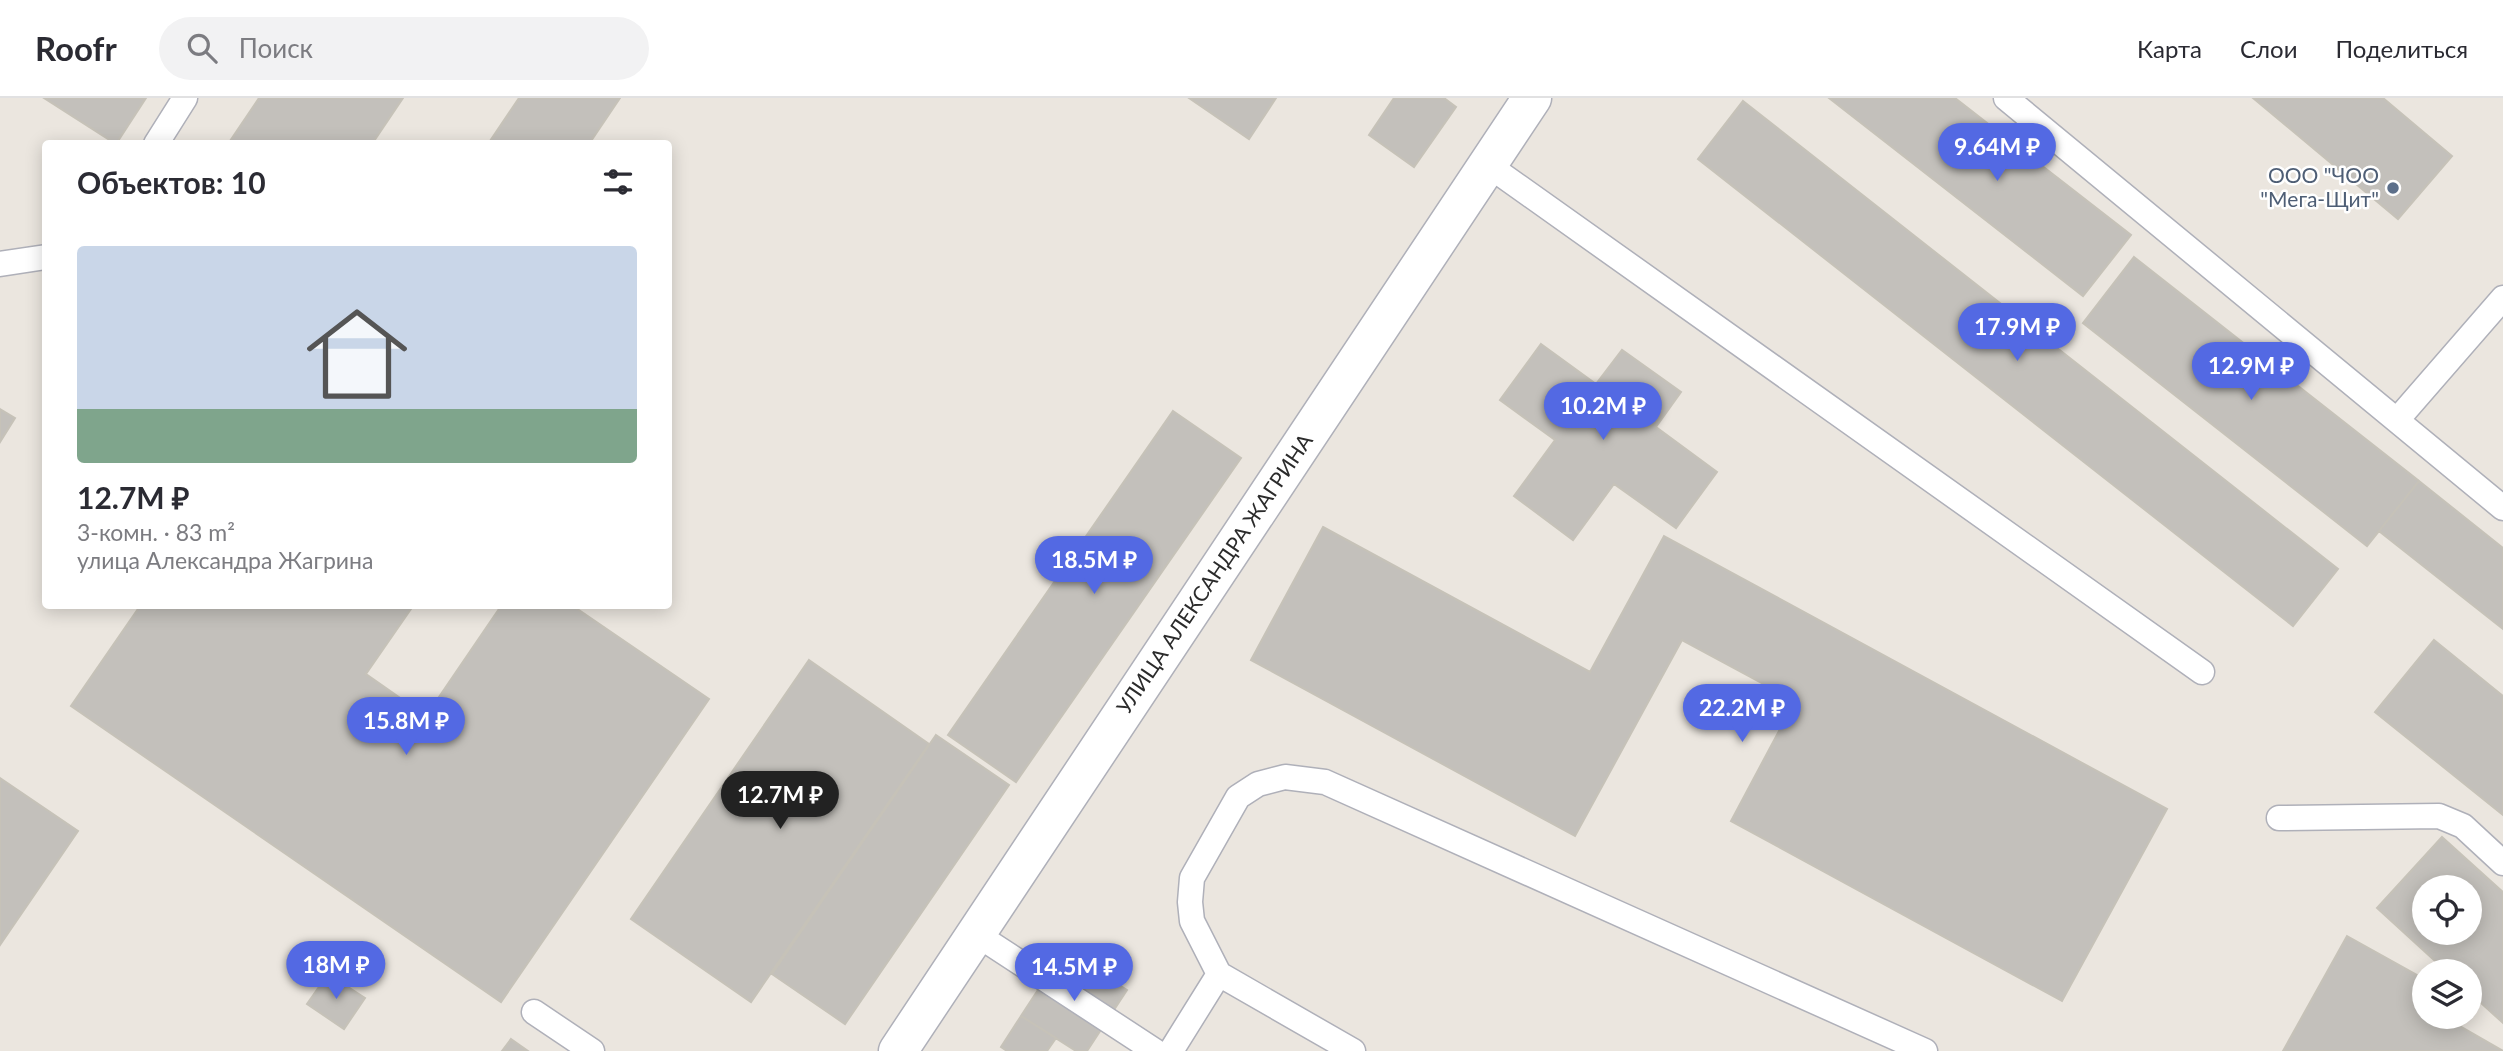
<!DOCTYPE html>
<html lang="ru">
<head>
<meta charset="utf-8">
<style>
  :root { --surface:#fff; --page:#f2f2f3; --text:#2b2b33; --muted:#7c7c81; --line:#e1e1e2; --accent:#5369e3 }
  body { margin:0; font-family:Lato,sans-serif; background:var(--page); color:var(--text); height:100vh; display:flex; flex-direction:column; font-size:26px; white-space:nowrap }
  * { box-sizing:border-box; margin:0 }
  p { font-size:23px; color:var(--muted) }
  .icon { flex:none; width:38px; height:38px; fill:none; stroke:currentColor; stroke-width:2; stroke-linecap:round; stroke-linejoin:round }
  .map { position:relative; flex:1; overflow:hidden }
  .side { position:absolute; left:42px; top:42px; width:630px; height:469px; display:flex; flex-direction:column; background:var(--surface); border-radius:7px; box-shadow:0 4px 18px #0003 }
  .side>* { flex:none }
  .controls { position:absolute; left:2412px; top:777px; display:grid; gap:14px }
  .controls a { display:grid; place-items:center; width:70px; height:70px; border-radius:50%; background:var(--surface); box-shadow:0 4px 18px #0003; font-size:35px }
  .price { position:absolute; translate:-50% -60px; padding:0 16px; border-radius:24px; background:var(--accent); color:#fff; font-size:23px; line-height:46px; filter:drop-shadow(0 2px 4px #0008) }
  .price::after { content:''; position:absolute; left:50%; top:42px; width:21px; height:16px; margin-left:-10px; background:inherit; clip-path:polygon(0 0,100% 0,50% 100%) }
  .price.current { background:#222; color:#fff }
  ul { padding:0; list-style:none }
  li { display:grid; align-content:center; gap:14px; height:371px; padding:0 35px }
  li+li { border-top:2px solid var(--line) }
  li span { display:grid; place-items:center; height:217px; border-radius:7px; color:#555 }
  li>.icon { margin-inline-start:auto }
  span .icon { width:126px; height:126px; fill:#fffc; stroke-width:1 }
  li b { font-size:30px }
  h2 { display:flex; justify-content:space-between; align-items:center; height:84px; padding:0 35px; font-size:30px }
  header { display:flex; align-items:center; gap:42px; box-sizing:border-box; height:98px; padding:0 35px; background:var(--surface); border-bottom:2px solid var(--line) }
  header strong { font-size:33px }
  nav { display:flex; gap:38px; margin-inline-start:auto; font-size:24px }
  .search { width:490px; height:63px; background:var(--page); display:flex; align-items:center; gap:18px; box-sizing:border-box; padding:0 24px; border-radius:38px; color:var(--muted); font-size:26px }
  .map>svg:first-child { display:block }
  .building { fill:#c3c0bb; stroke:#c6c2b8; stroke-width:2; fill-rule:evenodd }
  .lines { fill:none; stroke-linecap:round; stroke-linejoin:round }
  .service-casing { stroke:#afb0b9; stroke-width:27 }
  .minor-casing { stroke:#afb0b9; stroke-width:41 }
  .service { stroke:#fff; stroke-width:24 }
  .minor { stroke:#fff; stroke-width:38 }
  .service-dot { fill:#5c6f8a; stroke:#fff; stroke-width:2.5 }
  .labels { text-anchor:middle; stroke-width:5; stroke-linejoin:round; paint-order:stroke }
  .service-label { font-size:21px; fill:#4e5e75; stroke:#fff; text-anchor:end }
  .street-label { font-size:21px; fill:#2b2b2b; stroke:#fff }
</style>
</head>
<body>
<header>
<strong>Roofr</strong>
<div class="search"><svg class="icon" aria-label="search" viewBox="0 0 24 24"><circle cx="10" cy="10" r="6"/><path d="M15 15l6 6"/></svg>Поиск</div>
<nav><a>Карта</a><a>Слои</a><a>Поделиться</a></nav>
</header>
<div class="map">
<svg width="2503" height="953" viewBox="0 0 2503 953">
  <rect width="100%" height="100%" fill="#ebe6df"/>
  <path class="building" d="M44 0H146L116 46Z
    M259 0H403L372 46H228Z
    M519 0H620L589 46H488Z
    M1189 0H1276L1249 41Z
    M1394 0H1444L1456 9 1414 69 1369 37Z
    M1829 0H1955L2131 137 2083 198Z
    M2253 0H2383L2452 58 2398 121Z
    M1743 3 2338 471 2293 528 1698 61Z
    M2134 159 2419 383 2367 448 2083 225Z
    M1541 246 1596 286 1622 252 1681 294 1656 329 1717 374 1676 430 1614 386 1573 442 1514 398 1555 342 1500 302Z
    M0 311 15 320 0 344Z
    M1173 313 1241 360 1016 684 948 637Z
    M2419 383 2503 450V531L2379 433Z
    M1323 429 1590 574 1664 438 2167 711 2062 903 1731 723 1795 603 1682 542 1575 738 1251 562Z
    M140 508H413L366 576 426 618 501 508H573L709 601 501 904 71 608Z
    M2434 542 2503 598V717L2375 614Z
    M809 562 929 646 751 904 631 821Z
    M936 637 1009 687 845 926 772 876Z
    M0 680 78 733 0 847Z
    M2442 739 2503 794V925L2469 894V873H2446L2377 810ZM2424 789H2469V835H2424Z
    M2347 838 2424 881 2415 902 2424 907V919H2444L2503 953H2283Z
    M1064 852 1127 892 1087 953H1076L1021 918Z
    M328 876 365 900 344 931 307 906Z
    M1021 918 1056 940 1047 953H1007L1001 949Z
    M511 941 528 953H502Z"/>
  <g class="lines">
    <g class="service-casing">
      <path id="service" d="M2006 0 2503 410
        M156 46 185 0
        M1488 67 2202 574
        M0 166 46 159
        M2397 322 2503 200
        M2279 720 2439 718 2463 728 2503 765
        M976 836 1155 953
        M1219 876 1353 953
        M534 914 592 953
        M1171 953 1219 876 1192 823 1190 804 1192 780 1238 699 1258 686 1285 679 1325 684 1925 953"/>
    </g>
    <g class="minor-casing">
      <path id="minor" d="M898 953 1532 0"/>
    </g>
    <use href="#service" class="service"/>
    <use href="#minor" class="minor"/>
  </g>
  <circle class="service-dot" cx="2393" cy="90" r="7"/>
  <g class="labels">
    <g class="service-label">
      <text x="2379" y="85">ООО "ЧОО<tspan x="2379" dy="24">"Мега-Щит"</tspan></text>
    </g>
    <g class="street-label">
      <text transform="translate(1215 476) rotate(-56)" y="7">УЛИЦА АЛЕКСАНДРА ЖАГРИНА</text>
    </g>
  </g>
</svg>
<div class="controls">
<a><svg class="icon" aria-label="locate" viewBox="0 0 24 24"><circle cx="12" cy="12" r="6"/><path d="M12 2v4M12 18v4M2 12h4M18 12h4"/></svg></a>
<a><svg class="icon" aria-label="layers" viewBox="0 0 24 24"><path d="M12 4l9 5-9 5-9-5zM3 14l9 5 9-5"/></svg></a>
</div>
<b class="price" style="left:1997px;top:85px">9.64M ₽</b>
<b class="price" style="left:2017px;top:265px">17.9M ₽</b>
<b class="price" style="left:2251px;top:304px">12.9M ₽</b>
<b class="price" style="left:1603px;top:344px">10.2M ₽</b>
<b class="price" style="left:1094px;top:498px">18.5M ₽</b>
<b class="price" style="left:1742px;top:646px">22.2M ₽</b>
<b class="price" style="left:406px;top:659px">15.8M ₽</b>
<b class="price current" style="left:780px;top:733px">12.7M ₽</b>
<b class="price" style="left:336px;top:903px">18M ₽</b>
<b class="price" style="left:1074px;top:905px">14.5M ₽</b>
<section class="side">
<h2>Объектов: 10<svg class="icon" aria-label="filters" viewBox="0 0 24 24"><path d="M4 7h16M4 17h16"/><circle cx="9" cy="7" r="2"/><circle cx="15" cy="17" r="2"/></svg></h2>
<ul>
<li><span style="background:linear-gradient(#c9d6e8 75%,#7fa58c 0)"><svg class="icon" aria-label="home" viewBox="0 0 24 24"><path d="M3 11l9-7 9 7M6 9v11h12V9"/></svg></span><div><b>12.7M ₽</b><p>3-комн. · 83 m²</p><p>улица Александра Жагрина</p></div></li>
</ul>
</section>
</div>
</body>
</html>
